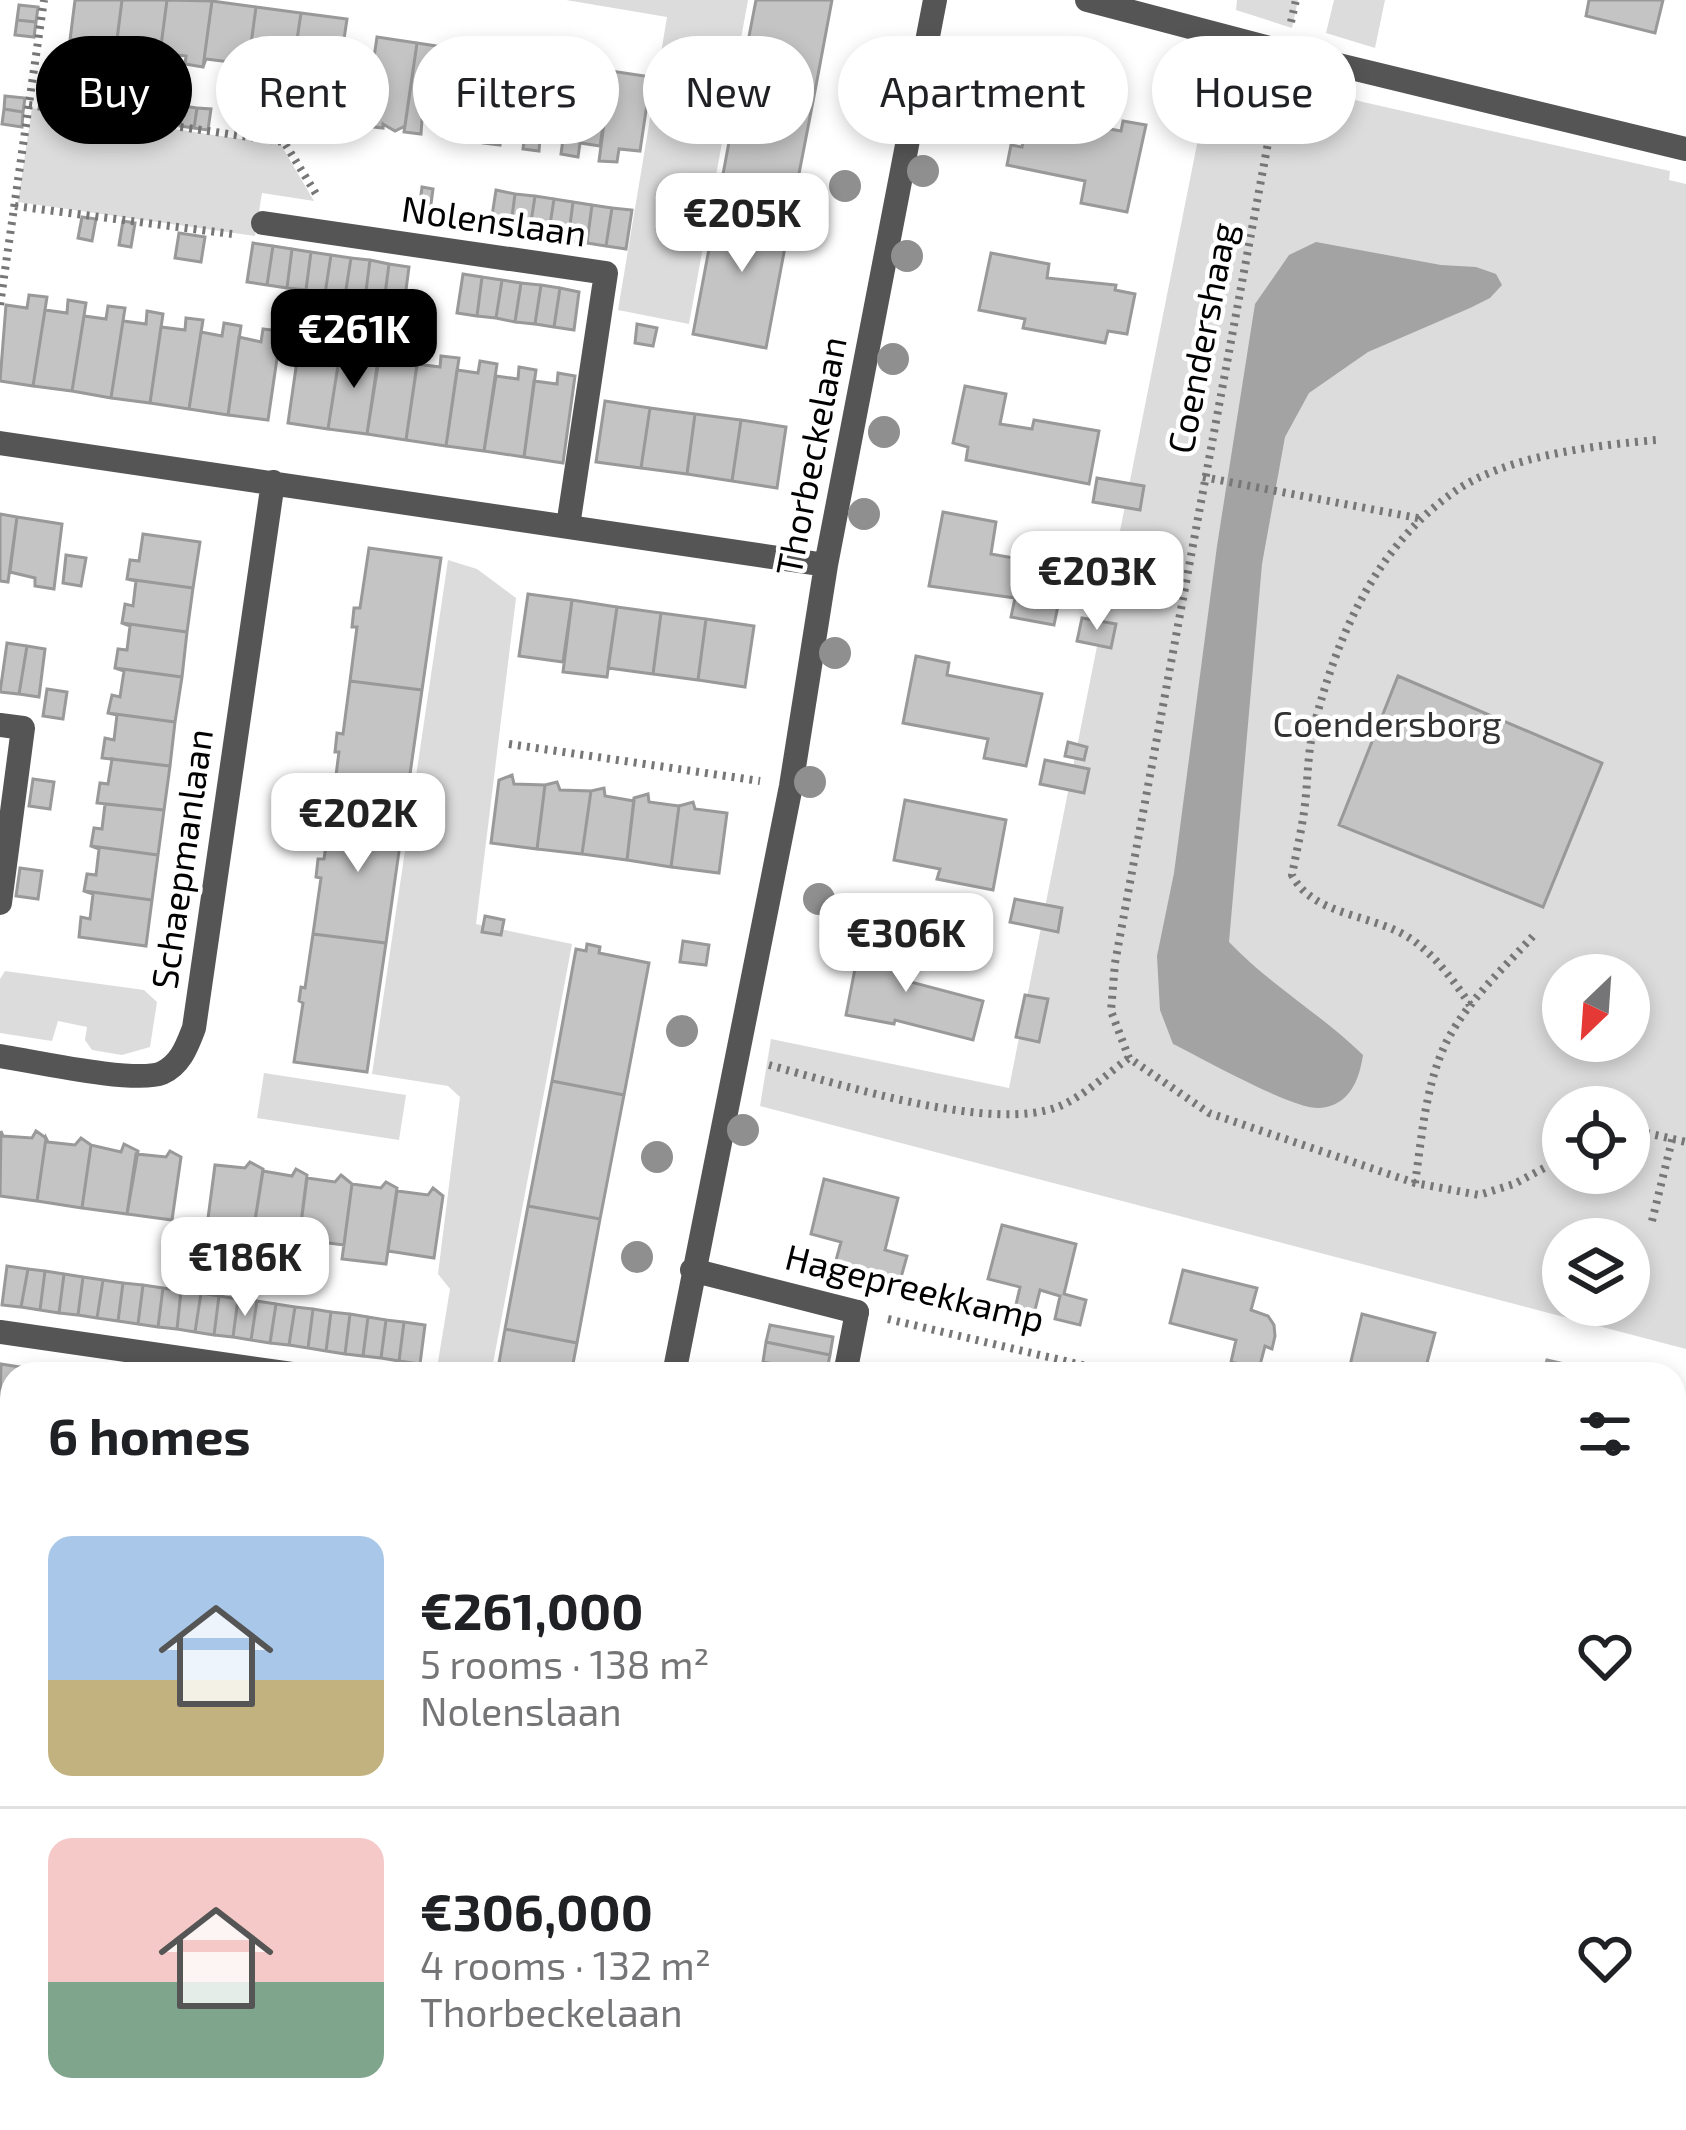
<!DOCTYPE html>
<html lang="en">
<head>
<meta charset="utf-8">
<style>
  :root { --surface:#fff; --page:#f2f2f2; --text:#202124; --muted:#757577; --line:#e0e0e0; --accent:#000 }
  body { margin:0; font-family:"Exo 2",sans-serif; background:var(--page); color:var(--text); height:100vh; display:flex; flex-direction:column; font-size:45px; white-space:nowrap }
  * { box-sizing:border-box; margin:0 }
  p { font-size:39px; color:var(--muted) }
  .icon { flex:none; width:66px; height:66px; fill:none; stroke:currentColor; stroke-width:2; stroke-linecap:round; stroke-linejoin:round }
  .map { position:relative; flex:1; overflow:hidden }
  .drawer { position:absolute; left:0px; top:1362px; width:1686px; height:768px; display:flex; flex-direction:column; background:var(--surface); border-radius:36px 36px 0 0; box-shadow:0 6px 18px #0003 }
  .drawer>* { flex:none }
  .hud { position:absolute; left:36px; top:36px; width:1614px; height:108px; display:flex; gap:24px }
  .needle { width:78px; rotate:205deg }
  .tools { position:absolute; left:1542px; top:954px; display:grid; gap:24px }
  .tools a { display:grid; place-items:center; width:108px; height:108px; border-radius:50%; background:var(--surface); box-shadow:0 6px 18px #0003; font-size:60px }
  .price { position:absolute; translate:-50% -102px; padding:0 27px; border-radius:24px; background:#fff; color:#222; font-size:39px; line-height:78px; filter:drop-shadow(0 3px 6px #0008) }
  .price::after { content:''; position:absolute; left:50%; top:72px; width:36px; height:27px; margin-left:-18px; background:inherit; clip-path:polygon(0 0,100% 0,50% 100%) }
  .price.current { background:var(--accent); color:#fff }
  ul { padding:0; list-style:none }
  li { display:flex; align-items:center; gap:36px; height:300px; padding:0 48px }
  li+li { border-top:3px solid var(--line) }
  li span { display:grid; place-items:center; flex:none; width:336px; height:240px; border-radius:24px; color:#555 }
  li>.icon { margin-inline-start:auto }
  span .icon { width:144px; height:144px; fill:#fffc; stroke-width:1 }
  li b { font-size:51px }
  h2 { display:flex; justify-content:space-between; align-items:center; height:144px; padding:0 48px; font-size:51px }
  .tag { padding:0 42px; border-radius:54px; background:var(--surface); box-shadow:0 6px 18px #0003; font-size:42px; line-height:108px }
  .tag.current { background:var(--accent); color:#fff }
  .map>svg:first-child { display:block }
  .green { fill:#dcdcdc; fill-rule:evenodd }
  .water { fill:#a3a3a3 }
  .building { fill:#c4c4c4; stroke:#999; stroke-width:3 }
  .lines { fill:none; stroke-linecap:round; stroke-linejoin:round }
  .path { stroke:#777; stroke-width:8; stroke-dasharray:3 6; stroke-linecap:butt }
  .service { stroke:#555; stroke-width:24 }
  .minor { stroke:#555; stroke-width:24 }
  .tree { fill:#8f8f8f }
  .labels { text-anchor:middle; stroke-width:9; stroke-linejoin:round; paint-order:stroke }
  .street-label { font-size:36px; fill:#000; stroke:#fff }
  .park-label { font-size:36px; fill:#333; stroke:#fff }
</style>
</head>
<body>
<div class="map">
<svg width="1686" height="2130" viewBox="0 0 1686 2130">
  <rect width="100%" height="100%" fill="#fff"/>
  <path class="green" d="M566 0H748L689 324 618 310 667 17Z
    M1237 0H1298L1292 28 1236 10Z
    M1334 0H1385L1375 48 1326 33Z
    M1213 64 1363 102 1670 171 1669 180 1686 184V1349L760 1106 771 1039 1009 1088ZM1563 975H1629V1041H1563ZM1563 1107H1629V1173H1563ZM1563 1239H1629V1305H1563Z
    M32 108 281 145 314 201 262 193 255 236 18 202Z
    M448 560 477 569 516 598 476 924 572 944 491 1374H436L450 1289 438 1274 460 1097 448 1086 372 1074Z
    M5 971 144 990 157 1002 150 1047 122 1055 92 1050 85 1040 87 1027 58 1021 52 1041 0 1033V979Z
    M264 1073 406 1095 399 1140 257 1118Z
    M1674 2113 1686 2116V2130H1420L1423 2118H1674Z"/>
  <path class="water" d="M1316 242 1441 265 1476 267 1496 274 1502 285 1490 298 1470 308 1368 352 1309 393 1285 437 1262 564 1229 942C1270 985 1321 1014 1363 1055 1359 1080 1350 1105 1320 1108 1293 1110 1202 1058 1173 1044L1160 1010 1157 956 1174 873 1217 546 1255 304 1289 255Z"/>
  <path class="building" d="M75 0H122L115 56 95 53 96 43 70 40Z
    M122 0H167L159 61 140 58 141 50 116 47Z
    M167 0 212 1 203 67 185 64 186 56 162 53 159 61Z
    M756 0H832L815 91 741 78Z
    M1589 0H1663L1655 33 1586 16Z
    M212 1 256 7 247 74 229 71 230 62 206 59 203 67Z
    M19 5 38 7 36 22 17 20Z
    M256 7 301 13 291 80 274 77 275 69 251 66 247 74Z
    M301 13 347 19 337 86 318 83 319 75 295 72 291 80Z
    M17 20 36 22 34 37 15 35Z
    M377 37 417 43 405 126 395 131 383 124V128L364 126Z
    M417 43 456 49 446 122 422 120 421 134 404 132Z
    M456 49 494 54 485 128 462 126 461 139 444 137Z
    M494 54 534 60 525 134 502 132 500 145 483 143Z
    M534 60 573 66 563 140 540 138 539 151 523 149Z
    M573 66 611 71 600 146 580 143 578 157 561 154Z
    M611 71 651 77 640 151 619 149 617 162 599 161Z
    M741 78 815 91 791 215 718 201Z
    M96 81 107 82 103 113 91 112Z
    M106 95 122 97 120 116 103 113Z
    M5 96 25 98 23 112 4 109Z
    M1026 103 1075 112 1073 122 1103 128 1104 124 1111 125 1110 129 1121 131 1123 121 1146 125 1127 212 1081 203 1085 181 1007 165 1011 145 1022 147 1025 134H1020Z
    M183 106 197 108 194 128 180 126Z
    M197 108 211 109 208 130 194 128Z
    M4 109 23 112 22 127 2 124Z
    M270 119 285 120 283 140 268 138Z
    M285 120 300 122 297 141 283 140Z
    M422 187 433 189 430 212 419 211Z
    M496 190 515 194 510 232 490 229Z
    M515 194 535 196 529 235 510 232Z
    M535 196 554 199 548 238 529 235Z
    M554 199 573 202 568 241 548 238Z
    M718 201 791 215 766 348 693 334Z
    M573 202 592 205 587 243 568 241Z
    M592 205 612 208 606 246 587 243Z
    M612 208 632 210 626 249 606 246Z
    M82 217 96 219 92 241 78 238Z
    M123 221 135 223 131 247 119 245Z
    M179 233 205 237 201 262 175 258Z
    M253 243 273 246 267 285 247 282Z
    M273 246 292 249 287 288 267 285Z
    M292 249 311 252 306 290 287 288Z
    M311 252 331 255 325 294 306 290Z
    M991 253 1049 264 1047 278 1116 285 1115 290 1135 294 1127 334 1108 331 1105 343 1023 328 1025 319 979 310Z
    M331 255 351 258 345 296 325 294Z
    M351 258 370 260 365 299 345 296Z
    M370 260 389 264 384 302 365 299Z
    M389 264 409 267 404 305 384 302Z
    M463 274 482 277 477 316 457 313Z
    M482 277 502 280 496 318 477 316Z
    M502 280 521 283 515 322 496 318Z
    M521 283 541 285 535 324 515 322Z
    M541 285 560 288 554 327 535 324Z
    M560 288 579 292 574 330 554 327Z
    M29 295 47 297 33 386 0 381 6 305 27 308Z
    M68 300 86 303 72 391 33 386 45 310 67 313Z
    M108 306 125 308 111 398 72 391 84 316 106 319Z
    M147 311 163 314 150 403 111 398 123 321 146 324Z
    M186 318 203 320 189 409 150 403 161 327 185 330Z
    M224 323 241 326 228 415 189 409 201 332 222 336Z
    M637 324 657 328 653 346 635 343Z
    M263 329 281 331 268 420 228 415 239 337 261 342Z
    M324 338 342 340 328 429 288 423 299 347 322 351Z
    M364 344 380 346 367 434 328 429 340 353 362 356Z
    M403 350 419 352 406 440 367 434 379 359 401 362Z
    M441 356 459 358 446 446 406 440 417 364 440 367Z
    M480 361 497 364 484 451 446 446 457 370 478 373Z
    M519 367 536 370 524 457 484 451 496 376 518 379Z
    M558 373 575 376 563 463 524 457 534 381 557 384Z
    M965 386 1006 394 1000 424 1032 429 1034 420 1099 431 1089 484 966 460 968 447 953 443Z
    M605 401 650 408 641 468 596 462Z
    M650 408 695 414 687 474 641 468Z
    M695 414 741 420 732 481 687 474Z
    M741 420 786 427 777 488 732 481Z
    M1097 478 1144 486 1140 510 1093 502Z
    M943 512 996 522 991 554 1066 567 1054 625 1011 617 1015 598 929 586Z
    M0 514 17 517 8 582 0 581Z
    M17 517 62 524 54 589 35 586V578L10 572Z
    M143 534 200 542 193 588 127 579 130 560 139 561Z
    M369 548 441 558 422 690 350 681 357 627H352L354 608H360Z
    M66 555 86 558 81 586 63 583Z
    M127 579 193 588 187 632 122 623 125 604 133 606 136 581Z
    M528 594 572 600 563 662 519 656Z
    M572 600 617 607 607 677 563 672Z
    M617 607 661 613 653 674 608 668Z
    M661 613 706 619 698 680 653 674Z
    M1082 618 1116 624 1111 648 1077 641Z
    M706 619 754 626 745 687 698 680Z
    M122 623 187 632 182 677 115 668 118 649 127 650 130 626Z
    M7 643 27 646 19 694 0 692Z
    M27 646 45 649 39 697 19 694Z
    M916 656 949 663 947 675 1042 694 1026 766 984 758 988 739 903 723Z
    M115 668 182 677 175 722 108 713 112 695 120 697 124 671Z
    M1398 676 1602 763 1543 907 1339 825Z
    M350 681 422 690 404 816 332 806 339 752H335L337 733 343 734Z
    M47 689 67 692 63 719 43 716Z
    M108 713 175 722 170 766 102 758 105 738 114 740 117 715Z
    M1068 742 1087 747 1084 760 1065 756Z
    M112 759 170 766 164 810 97 803 100 783 108 784Z
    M1045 760 1089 769 1084 793 1040 784Z
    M512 775 514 784 545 785 537 849 491 843 499 780Z
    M33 779 54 782 50 809 29 806Z
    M557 782 560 790 591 791 582 854 537 849 545 785Z
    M604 788 605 796 634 801 627 860 582 854 591 791Z
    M648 794 649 802 679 806 671 867 627 860 634 798Z
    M905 800 1006 820 993 890 937 879 940 869 894 860Z
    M693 802 695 809 727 813 719 873 671 867 679 806Z
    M105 804 164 810 158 855 91 846 94 828 102 829Z
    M332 806 404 816 386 943 313 934 321 878 316 877 318 859H324Z
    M91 846 158 855 152 900 84 891 87 874 96 875 99 849Z
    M20 868 42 871 38 899 16 896Z
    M84 891 152 900 146 946 79 937 81 917 90 919 93 894Z
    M1015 899 1062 908 1058 932 1010 922Z
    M485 916 504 920 501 935 482 932Z
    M313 934 386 943 367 1072 294 1062 303 1003 299 1001 301 987 305 988Z
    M861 938 909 948 903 980 983 1001 973 1040 895 1020 894 1024 846 1015Z
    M683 941 709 945 706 965 680 962Z
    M587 944 600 947 599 953 649 963 624 1095 552 1081 576 949 586 951Z
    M1025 995 1048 999 1039 1042 1016 1037Z
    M552 1081 624 1095 600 1219 528 1206Z
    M1 1131 3 1136 32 1138 36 1131 46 1138 37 1201 0 1196Z
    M46 1138 48 1142 75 1145 81 1138 91 1145 82 1208 37 1201Z
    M124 1144 138 1151 127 1214 82 1208 91 1145 121 1152Z
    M170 1151 181 1157 172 1220 127 1214 136 1154 166 1157Z
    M250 1162 263 1169 253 1233 207 1226 215 1165 245 1168Z
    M296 1169 307 1175 299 1239 253 1233 263 1171 292 1176Z
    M341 1175 352 1184 344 1245 299 1239 307 1178 335 1182Z
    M824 1179 898 1198 885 1250 907 1256 900 1281 835 1264 841 1242 811 1234Z
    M386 1182 397 1188 386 1264 342 1259 352 1184 381 1188Z
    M433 1188 443 1196 434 1258 388 1251 397 1191 428 1195Z
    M528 1206 600 1219 577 1343 505 1329Z
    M1002 1225 1076 1244 1064 1294 1086 1300 1080 1325 1055 1319 1060 1296 1040 1290 1034 1314 1015 1309 1020 1287 988 1279Z
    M7 1266 28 1269 21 1307 2 1305Z
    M28 1269 45 1271 40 1310 21 1307Z
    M1183 1270 1257 1288 1251 1310 1268 1316 1274 1325 1275 1336 1272 1349 1265 1346 1259 1369 1231 1362 1236 1340 1170 1323Z
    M45 1271 64 1274 59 1313 40 1310Z
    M64 1274 83 1277 78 1315 59 1313Z
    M83 1277 103 1280 97 1318 78 1315Z
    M103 1280 123 1283 118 1321 97 1318Z
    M123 1283 143 1285 138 1324 118 1321Z
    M143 1285 163 1288 158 1327 138 1324Z
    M163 1288 181 1291 177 1329 158 1327Z
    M181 1291 201 1293 195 1332 177 1329Z
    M201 1293 219 1296 214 1335 195 1332Z
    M219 1296 238 1299 233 1337 214 1335Z
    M238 1299 257 1301 251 1340 233 1337Z
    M257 1301 276 1304 270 1343 251 1340Z
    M276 1304 295 1307 289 1345 270 1343Z
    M295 1307 313 1309 308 1348 289 1345Z
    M313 1309 331 1312 326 1351 308 1348Z
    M331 1312 350 1314 345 1354 326 1351Z
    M350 1314 368 1317 363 1356 345 1354Z
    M1362 1314 1435 1333 1424 1374H1365L1349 1370Z
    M368 1317 386 1320 381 1358 363 1356Z
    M386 1320 404 1322 399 1361 381 1358Z
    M404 1322 425 1325 420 1364 399 1361Z
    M770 1325 833 1337 830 1355 766 1342Z
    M505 1329 577 1343 571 1374H497Z
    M766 1342 830 1355 826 1374 763 1362Z
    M1547 1360 1607 1374H1543Z
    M763 1362 826 1374H760Z
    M1 1364 20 1367 19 1374H12V1404L0 1402Z
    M0 1470 12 1472 9 1532 0 1531Z
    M0 1761H12V1890H0Z
    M1686 1867V1912L1675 1910Z
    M0 1890H12V2019H0Z
    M0 2019H12V2118H43V2130H0Z
    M276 2118H365L364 2130H275Z
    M1442 2118H1492L1489 2130H1439Z
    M860 2119 904 2130H857Z"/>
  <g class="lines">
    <path class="path" d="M1291 22 1296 0
      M1279 84 1115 963 1111 1011 1129 1058 1209 1113 1415 1183 1479 1195 1514 1184 1563 1158
      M29 105 284 142 318 197
      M15 206 232 234
      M0 305 44 0
      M1203 477 1423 519
      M509 744 760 781
      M1470 1005C1455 982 1436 957 1414 941 1376 913 1314 918 1292 875 1296 854 1301 833 1304 812 1308 784 1307 758 1313 730 1336 639 1374 548 1454 492 1504 456 1597 445 1657 440
      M769 1065C839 1084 994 1134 1060 1106 1084 1096 1108 1073 1129 1058
      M1629 1129 1686 1142
      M1415 1183C1422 1137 1425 1088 1445 1045 1465 1003 1503 969 1534 935
      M1652 1221 1673 1136
      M888 1319 1120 1374"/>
    <path class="service" d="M263 223 606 273 568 526
      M0 725 23 728 0 903
      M0 1332 292 1374
      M845 1374 857 1312
      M1546 2118 1591 2130
      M236 2130V2118"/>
    <path class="minor" d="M1087 0 1285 52 1686 149
      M0 443 826 565
      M0 1056C33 1061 135 1084 162 1073 181 1064 187 1046 194 1028L273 482
      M692 1270 857 1312
      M674 1374 791 786 826 565 935 0
      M1674 1506 1686 1509
      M0 1648 12 1650
      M1674 1714 1686 1662
      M1674 1994 1686 1997
      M137 2130V2118
      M790 2130 793 2118"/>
  </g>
  <g class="tree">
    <circle cx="923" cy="171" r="16"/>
    <circle cx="845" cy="186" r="16"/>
    <circle cx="907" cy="256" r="16"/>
    <circle cx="893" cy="359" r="16"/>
    <circle cx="884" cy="432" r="16"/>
    <circle cx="864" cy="514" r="16"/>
    <circle cx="835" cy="653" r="16"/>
    <circle cx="810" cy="782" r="16"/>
    <circle cx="819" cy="899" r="16"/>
    <circle cx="682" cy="1031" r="16"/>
    <circle cx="743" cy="1130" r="16"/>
    <circle cx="657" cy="1157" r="16"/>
    <circle cx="637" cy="1257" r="16"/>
  </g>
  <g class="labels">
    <g class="street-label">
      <text transform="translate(494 221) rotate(8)" y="13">Nolenslaan</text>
      <text transform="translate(1202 338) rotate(-79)" y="13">Coendershaag</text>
      <text transform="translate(811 456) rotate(-79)" y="13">Thorbeckelaan</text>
      <text transform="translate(182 859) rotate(-82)" y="13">Schaepmanlaan</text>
      <text transform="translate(915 1288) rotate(14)" y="13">Hagepreekkamp</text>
    </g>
    <g class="park-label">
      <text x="1387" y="737">Coendersborg</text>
    </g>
  </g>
</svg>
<div class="tools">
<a><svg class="needle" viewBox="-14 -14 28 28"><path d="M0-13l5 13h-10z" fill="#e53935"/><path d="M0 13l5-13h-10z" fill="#757577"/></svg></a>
<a><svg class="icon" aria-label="locate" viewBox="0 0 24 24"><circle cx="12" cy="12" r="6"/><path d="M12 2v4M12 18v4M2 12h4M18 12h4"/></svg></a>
<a><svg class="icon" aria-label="layers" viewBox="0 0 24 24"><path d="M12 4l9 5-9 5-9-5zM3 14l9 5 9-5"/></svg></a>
</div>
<b class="price" style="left:742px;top:275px">€205K</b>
<b class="price current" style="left:354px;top:391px">€261K</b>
<b class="price" style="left:1097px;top:633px">€203K</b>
<b class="price" style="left:358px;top:875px">€202K</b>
<b class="price" style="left:906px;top:995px">€306K</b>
<b class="price" style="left:245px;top:1319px">€186K</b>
<div class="hud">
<a class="tag current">Buy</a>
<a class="tag">Rent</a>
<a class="tag">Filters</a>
<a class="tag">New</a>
<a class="tag">Apartment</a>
<a class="tag">House</a>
</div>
<section class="drawer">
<h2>6 homes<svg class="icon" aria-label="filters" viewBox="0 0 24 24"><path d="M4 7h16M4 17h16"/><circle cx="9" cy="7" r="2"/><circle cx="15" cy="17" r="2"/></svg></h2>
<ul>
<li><span style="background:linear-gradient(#a9c7e8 60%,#c2b280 0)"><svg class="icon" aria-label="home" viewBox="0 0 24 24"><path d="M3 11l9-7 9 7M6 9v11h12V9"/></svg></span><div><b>€261,000</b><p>5 rooms · 138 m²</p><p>Nolenslaan</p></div><svg class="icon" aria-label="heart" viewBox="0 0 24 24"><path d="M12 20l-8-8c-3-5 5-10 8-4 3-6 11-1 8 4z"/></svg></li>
<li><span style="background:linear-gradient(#f6c9c9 60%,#7fa58c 0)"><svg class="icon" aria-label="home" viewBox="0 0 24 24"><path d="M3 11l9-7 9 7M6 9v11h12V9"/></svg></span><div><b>€306,000</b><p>4 rooms · 132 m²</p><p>Thorbeckelaan</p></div><svg class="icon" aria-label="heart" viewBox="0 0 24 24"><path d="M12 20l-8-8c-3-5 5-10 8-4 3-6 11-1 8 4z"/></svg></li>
</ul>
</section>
</div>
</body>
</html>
